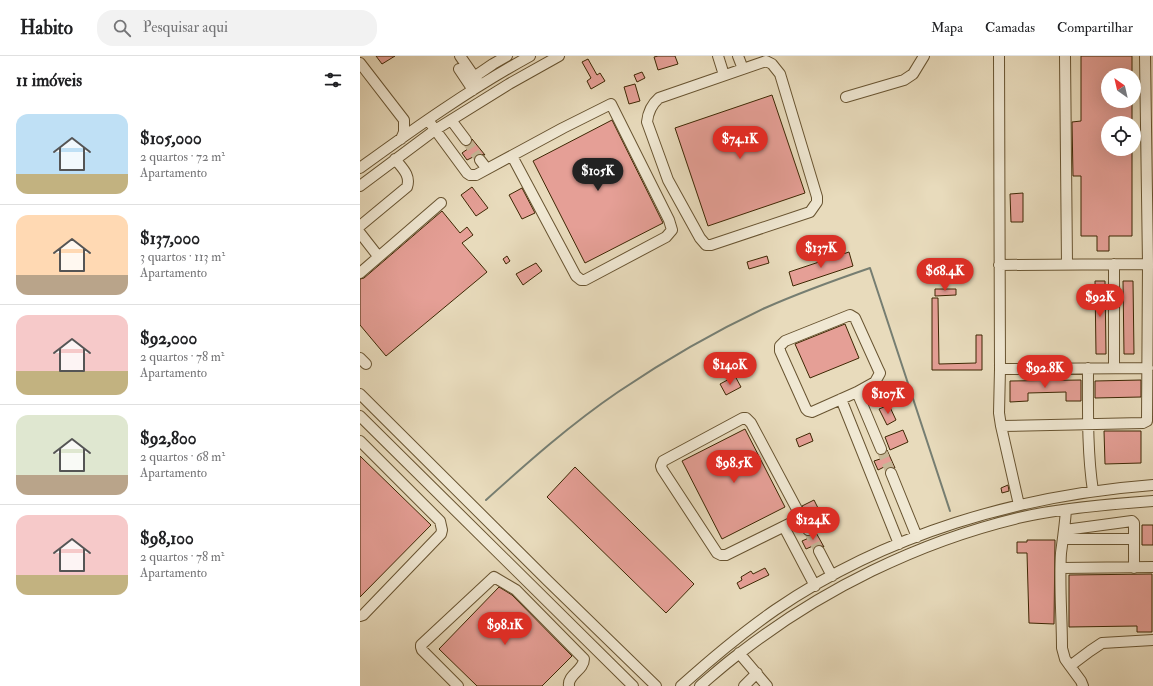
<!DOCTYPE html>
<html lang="pt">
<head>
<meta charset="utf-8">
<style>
  :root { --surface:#fff; --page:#f2f2f2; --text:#202124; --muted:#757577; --line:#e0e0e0; --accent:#d93025 }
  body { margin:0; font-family:"IM FELL Double Pica",serif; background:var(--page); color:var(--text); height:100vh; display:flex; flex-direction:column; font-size:15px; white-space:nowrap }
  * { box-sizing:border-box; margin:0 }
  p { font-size:13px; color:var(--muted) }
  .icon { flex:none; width:22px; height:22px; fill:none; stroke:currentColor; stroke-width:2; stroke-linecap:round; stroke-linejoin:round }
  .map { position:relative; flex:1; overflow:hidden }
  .panel { display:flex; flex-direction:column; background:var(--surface); width:360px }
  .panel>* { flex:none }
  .needle { width:26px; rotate:326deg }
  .controls { position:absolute; left:741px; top:12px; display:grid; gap:8px }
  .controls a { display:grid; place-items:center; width:40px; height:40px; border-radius:50%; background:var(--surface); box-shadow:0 4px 16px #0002; font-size:20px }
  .price { position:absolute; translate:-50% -34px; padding:0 9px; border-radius:14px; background:var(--accent); color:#fff; font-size:13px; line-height:26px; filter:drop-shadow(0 1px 2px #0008) }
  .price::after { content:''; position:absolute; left:50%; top:24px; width:12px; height:9px; margin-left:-6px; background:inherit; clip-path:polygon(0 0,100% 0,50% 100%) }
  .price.selected { background:#222; color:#fff }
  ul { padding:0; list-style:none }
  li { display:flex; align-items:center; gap:12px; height:100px; padding:0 16px }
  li+li { border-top:1px solid var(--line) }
  li span { display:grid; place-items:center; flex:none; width:112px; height:80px; border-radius:12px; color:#555 }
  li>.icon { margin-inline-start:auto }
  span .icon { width:48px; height:48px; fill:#fffc; stroke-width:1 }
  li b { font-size:17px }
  h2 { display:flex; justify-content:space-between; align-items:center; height:48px; padding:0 16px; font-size:17px }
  header { display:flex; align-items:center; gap:24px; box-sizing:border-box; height:56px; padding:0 20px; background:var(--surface); border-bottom:1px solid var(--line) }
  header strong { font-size:19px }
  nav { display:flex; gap:22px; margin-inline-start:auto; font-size:14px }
  .search { width:280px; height:36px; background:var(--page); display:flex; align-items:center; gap:10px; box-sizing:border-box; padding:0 14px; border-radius:16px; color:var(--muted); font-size:15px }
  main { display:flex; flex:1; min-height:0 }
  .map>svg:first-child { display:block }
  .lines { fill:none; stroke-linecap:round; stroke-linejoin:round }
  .stream { stroke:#767e72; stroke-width:2 }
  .building { fill:#e59f96; stroke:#3d2703 }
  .minor-tunnel { stroke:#c6b797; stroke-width:10; stroke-dasharray:10 5; stroke-linecap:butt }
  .minor-casing { stroke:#685431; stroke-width:12 }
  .minor { stroke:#f0e8d3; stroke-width:10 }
</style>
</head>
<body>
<header>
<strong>Habito</strong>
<div class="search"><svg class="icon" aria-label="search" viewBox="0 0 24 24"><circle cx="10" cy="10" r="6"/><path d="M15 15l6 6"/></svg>Pesquisar aqui</div>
<nav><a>Mapa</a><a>Camadas</a><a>Compartilhar</a></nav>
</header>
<main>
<section class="panel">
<h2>11 imóveis<svg class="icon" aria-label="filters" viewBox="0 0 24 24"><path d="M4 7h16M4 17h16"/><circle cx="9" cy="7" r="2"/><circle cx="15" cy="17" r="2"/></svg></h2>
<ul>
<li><span style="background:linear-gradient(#bfe0f5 75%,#c2b280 0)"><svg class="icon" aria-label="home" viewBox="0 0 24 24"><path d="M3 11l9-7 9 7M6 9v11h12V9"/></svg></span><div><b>$105,000</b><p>2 quartos · 72 m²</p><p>Apartamento</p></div></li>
<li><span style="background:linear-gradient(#ffd9b3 75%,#b9a48a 0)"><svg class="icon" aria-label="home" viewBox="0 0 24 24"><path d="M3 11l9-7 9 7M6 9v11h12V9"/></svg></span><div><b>$137,000</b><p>3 quartos · 113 m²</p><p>Apartamento</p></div></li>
<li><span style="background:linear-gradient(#f6c9c9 70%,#c2b280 0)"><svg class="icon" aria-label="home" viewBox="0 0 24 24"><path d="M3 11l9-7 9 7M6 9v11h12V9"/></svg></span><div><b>$92,000</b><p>2 quartos · 78 m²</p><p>Apartamento</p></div></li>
<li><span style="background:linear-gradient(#dfe7d0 75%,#b9a48a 0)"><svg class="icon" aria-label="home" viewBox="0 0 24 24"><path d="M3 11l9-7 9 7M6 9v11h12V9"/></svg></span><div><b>$92,800</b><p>2 quartos · 68 m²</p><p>Apartamento</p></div></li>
<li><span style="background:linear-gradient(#f6c9c9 75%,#c2b280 0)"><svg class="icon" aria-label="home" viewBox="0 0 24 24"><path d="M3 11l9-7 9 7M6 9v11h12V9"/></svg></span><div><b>$98,100</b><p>2 quartos · 78 m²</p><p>Apartamento</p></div></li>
</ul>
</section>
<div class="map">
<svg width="793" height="630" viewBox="0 0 793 630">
  <rect width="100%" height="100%" fill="#e8dbbc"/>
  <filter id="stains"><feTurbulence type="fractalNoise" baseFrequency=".005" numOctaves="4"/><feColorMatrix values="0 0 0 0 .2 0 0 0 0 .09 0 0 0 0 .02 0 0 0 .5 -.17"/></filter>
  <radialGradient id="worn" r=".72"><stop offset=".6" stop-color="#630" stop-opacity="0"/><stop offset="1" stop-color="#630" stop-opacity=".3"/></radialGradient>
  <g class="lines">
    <path class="stream" d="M126 444C168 406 211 368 258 336 304 305 354 276 405 252 439 237 475 224 510 212L590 455"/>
  </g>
  <path class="building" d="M16 0H35L22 8Z
    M298 0H315L318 8 298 14 294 1Z
    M721 0H772V19H748V45H772V67H748V93H772V180H749V195H737V180H721V120H713L712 66 721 65Z
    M228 3 237 19 240 17 245 25 231 33 227 25 231 22 222 6Z
    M282 16 285 22 277 26 274 19Z
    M275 28 280 45 269 48 264 31Z
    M412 39 445 137 348 170 315 72Z
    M252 64 303 167 225 207 173 105Z
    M112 83 125 99 119 98 107 104 102 97 109 92 107 90 112 87Z
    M112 131 128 152 116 160 101 139Z
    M162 132 175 157 162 163 149 139Z
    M663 137V166H651L650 138Z
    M82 155 100 177 107 171 113 179 102 187 127 216 26 300 0 269V223L4 222Z
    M489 196 493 210 433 230 429 216Z
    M147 200 150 205 146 208 143 203Z
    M407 200 409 207 389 213 387 206Z
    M176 207 182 215 163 229 156 218Z
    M735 225H745L746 298H736Z
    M763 225H773L774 298H764Z
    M575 233H596V239L575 240Z
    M572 242H578L579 308 616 307V279H622V314H572Z
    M485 268 499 302 450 322 435 288Z
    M375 320 381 331 366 339 360 328Z
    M721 324V345H706V336L668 337V345L650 346V325Z
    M781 324V341L735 342V325Z
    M529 349 536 364 527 369 519 353Z
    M385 373 425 451 362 483 322 405Z
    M543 374 548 386 530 394 525 381Z
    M744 375H781V407L745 408Z
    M450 377 453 385 439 391 436 383Z
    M527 394 535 412 532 411 527 412 526 410 518 414 514 405 523 402 522 399 526 397Z
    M0 400 71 469 0 541Z
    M215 411 334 528 306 557 187 441Z
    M648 429 649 435 642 437 641 432Z
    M454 444 463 462 452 468 442 450Z
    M782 469H793V489H782Z
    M454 473 464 491 460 489 455 490V489L446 493 442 485 451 481 454 477Z
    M667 484H695L694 568 669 567 667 497H657V486H667Z
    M405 512 409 519 380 533 377 527 382 524 381 521 391 515 393 518Z
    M792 518V576H777V570L709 571V519Z
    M139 531 152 539 212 600 182 630H117L79 593Z"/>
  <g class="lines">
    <path class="minor-tunnel" d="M106 84 120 104
      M521 393 531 417
      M448 474 459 495"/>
    <g class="minor-casing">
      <path id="minor" d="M100 0 118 26
        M358 0 364 19
        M378 0 383 13
        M639 0 640 313 639 357 641 370 659 449
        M705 0 707 208
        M406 5 412 8 420 18 457 141V146L450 156 351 189H346L340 182 308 124 287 66C288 56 291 49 299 42Z
        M0 7 44 64V76L41 83
        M99 13 113 34
        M114 21 133 8 147 0
        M486 41 544 24 553 18 564 0
        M68 64 107 117 110 119H116L203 72 251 48 309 164 312 174 306 181 225 224H221L216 220 152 100
        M91 64 106 84
        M120 104 127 113
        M0 112C55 72 110 33 170 0
        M0 130 75 74 149 28 199 0
        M0 170 47 131C51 119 42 112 35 103
        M0 177 18 200
        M754 208V312
        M639 209 788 208
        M0 217 81 147
        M490 259 495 262 519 315 520 317 515 326 497 336 452 356 448 355 446 353 420 295V290L425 285Z
        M0 302 6 308
        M728 312C728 353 727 395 733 435
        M640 313 788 312
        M497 336 521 393
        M0 338 188 525 296 630
        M481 343 539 488
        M0 360 273 630
        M641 370 783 367 787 365 788 208 785 0
        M0 385 80 465 82 474 81 478 3 559 0 560
        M531 417 557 481
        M706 454C705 468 703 482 701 497 699 528 702 561 702 592L705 603 710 610 730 595 742 587 793 584
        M441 462 366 499H361L357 497 302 413 301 410 303 405 383 362H386L391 367 448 474
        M424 471 455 530
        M705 474 772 465 774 467V512
        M703 483H774
        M459 495 472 520
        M701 512 793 511
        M379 597 407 630
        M710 610 721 625 723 630
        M98 630 62 594 61 591V589L134 521 156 534 224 603C224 614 207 619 209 630
        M321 630C351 603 382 577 415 554 526 478 660 439 793 429
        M340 630C353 619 366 607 380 597 461 534 558 486 658 462 700 452 750 448 793 445
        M384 630 397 617"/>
    </g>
    <use href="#minor" class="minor"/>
  </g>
  <rect width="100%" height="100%" filter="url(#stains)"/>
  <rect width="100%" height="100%" fill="url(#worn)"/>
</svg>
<div class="controls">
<a><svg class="needle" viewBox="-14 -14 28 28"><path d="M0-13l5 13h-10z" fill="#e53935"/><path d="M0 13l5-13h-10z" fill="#757577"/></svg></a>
<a><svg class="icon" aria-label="locate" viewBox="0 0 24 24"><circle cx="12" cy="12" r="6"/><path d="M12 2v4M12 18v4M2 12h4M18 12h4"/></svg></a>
</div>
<b class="price" style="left:380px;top:104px">$74.1K</b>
<b class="price selected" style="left:238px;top:136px">$105K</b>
<b class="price" style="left:461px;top:213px">$137K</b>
<b class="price" style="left:585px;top:236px">$68.4K</b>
<b class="price" style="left:740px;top:262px">$92K</b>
<b class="price" style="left:370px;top:330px">$140K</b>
<b class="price" style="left:685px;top:333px">$92.8K</b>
<b class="price" style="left:528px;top:359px">$107K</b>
<b class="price" style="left:374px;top:428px">$98.5K</b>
<b class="price" style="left:453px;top:485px">$124K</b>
<b class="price" style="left:145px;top:590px">$98.1K</b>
</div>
</main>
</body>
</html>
